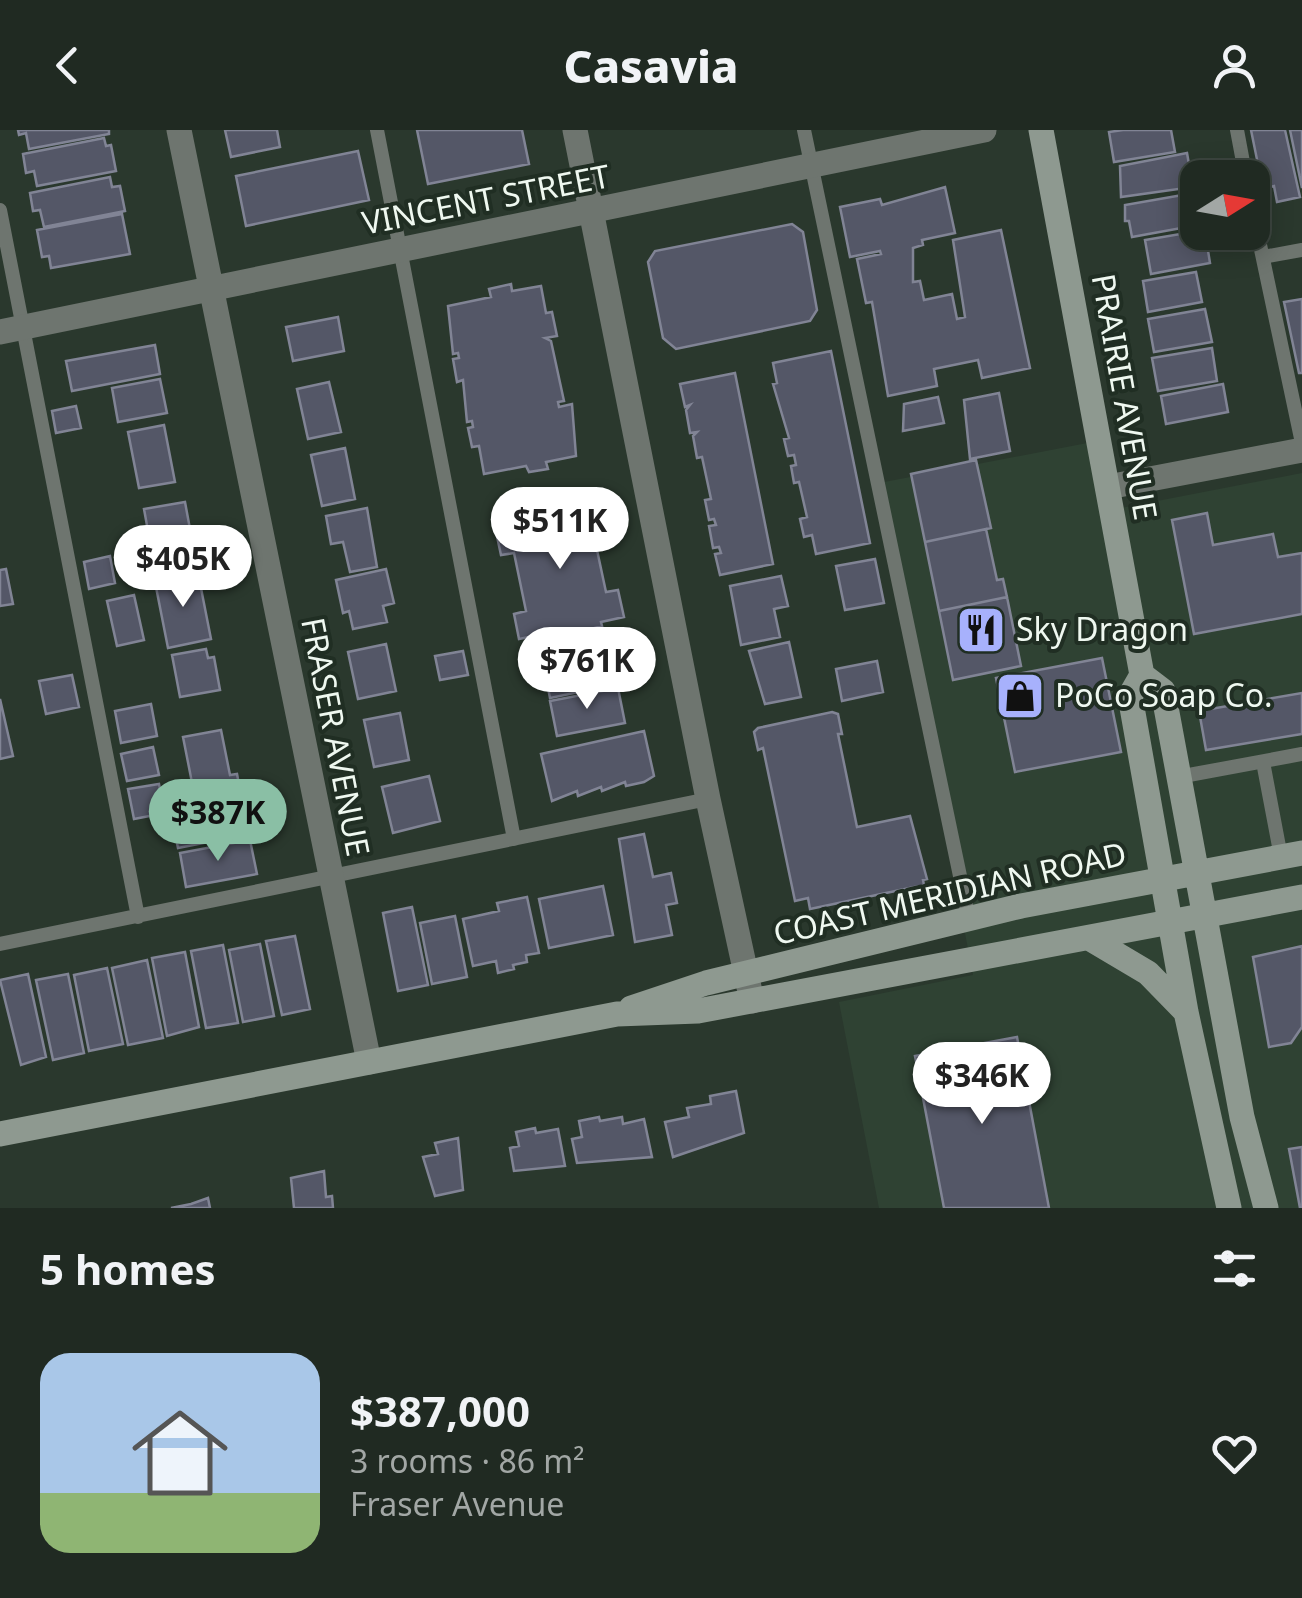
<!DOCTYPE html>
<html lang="en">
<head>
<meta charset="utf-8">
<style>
  :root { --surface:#202a22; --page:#2d362f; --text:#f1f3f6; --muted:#a2a7a5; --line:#3d4640; --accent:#8abfa5 }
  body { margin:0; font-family:"Noto Sans",sans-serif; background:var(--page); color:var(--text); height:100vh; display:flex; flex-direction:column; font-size:38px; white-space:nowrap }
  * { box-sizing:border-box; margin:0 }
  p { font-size:32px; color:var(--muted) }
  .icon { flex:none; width:55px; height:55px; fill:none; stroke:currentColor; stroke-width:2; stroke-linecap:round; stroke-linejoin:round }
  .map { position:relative; height:1078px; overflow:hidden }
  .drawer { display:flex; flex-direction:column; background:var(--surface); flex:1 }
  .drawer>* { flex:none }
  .needle { width:65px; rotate:79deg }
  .controls { position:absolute; left:1180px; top:30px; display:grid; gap:20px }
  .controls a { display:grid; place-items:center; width:90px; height:90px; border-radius:20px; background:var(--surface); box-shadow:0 5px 25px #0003,0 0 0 2px var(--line); font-size:50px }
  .price { position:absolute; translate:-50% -85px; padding:0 22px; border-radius:35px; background:#fff; color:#222; font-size:32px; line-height:65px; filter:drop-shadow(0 2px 5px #0008) }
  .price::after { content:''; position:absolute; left:50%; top:60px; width:30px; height:22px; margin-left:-15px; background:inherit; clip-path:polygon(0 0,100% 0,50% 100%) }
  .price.selected { background:var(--accent); color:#111 }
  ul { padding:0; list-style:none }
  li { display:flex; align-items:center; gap:30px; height:250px; padding:0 40px }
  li+li { border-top:2px solid var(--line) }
  li span { display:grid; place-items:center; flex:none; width:280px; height:200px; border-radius:30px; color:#555 }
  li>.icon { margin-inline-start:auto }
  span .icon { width:120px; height:120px; fill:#fffc; stroke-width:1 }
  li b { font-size:42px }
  h2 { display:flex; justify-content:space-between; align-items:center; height:120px; padding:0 40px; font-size:42px }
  header { display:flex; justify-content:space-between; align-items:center; height:130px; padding:0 40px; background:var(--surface); font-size:45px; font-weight:800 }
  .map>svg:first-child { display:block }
  .built { fill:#2f4233 }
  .building { fill:#545767; stroke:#818495; stroke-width:2.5 }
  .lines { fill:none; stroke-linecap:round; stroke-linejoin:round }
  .service { stroke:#6e756f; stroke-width:14 }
  .minor { stroke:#6e756f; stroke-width:25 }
  .secondary { stroke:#8e9990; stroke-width:25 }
  .labels { text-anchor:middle; stroke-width:8; stroke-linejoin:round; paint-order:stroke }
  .street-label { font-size:32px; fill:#eff8f0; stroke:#202e23 }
  .poi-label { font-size:32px; fill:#eff8f0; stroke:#202e23; text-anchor:start }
</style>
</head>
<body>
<header><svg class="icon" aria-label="back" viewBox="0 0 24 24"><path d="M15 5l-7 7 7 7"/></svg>Casavia<svg class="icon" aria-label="person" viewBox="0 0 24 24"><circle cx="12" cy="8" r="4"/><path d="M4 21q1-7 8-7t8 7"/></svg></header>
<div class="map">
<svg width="1302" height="1078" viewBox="0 0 1302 1078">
  <rect width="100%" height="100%" fill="#2a382d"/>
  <path class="built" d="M1108 309 1121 378 1302 343V1078H879L839 872 973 845 879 353Z"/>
  <path class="building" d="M18 0H109V4L29 19 26 3 19 5Z
    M225 0H277L280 17 231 27Z
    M417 0H522L529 34 428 54Z
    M1123 0H1171L1175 22 1114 32 1109 2Z
    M1251 0H1285L1300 67 1277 72 1274 56 1263 59Z
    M1290 0H1302V58Z
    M104 8 106 16 111 15 116 41 37 56 34 41 26 43 23 24Z
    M358 21 369 70 246 96 236 46Z
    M1187 23 1193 57 1121 67 1120 36Z
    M110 47 112 57 120 56 125 81 44 97 40 80 33 81 30 63Z
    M945 57 955 103 922 110 923 115 913 118V152L920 151 924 170 952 164 957 189 965 187 953 110 1001 100 1030 238 982 248 978 230 934 239 937 256 888 266 872 172 866 173 857 129 881 124 880 121 850 127 840 77 880 69 882 75Z
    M1194 63 1198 95 1132 107 1129 91H1125V75Z
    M122 84 130 124 51 138 49 126 42 127 37 100Z
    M792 94 803 102 817 180 810 191 676 219 663 208 648 132 655 121Z
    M1198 101 1205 102 1210 133 1151 144 1145 110Z
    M1196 142 1202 172 1148 182 1143 151Z
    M511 154 512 161 541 156 546 183 552 182 557 206 545 208 551 211 564 271 558 272 559 277 572 274 576 326 546 332 548 339 529 342 526 336 484 344 479 316 472 317 468 298 473 297 472 291 467 292 463 250 457 252 453 229 459 228 458 223 453 224 448 176 491 167 489 159Z
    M1302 169V243H1299L1284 172Z
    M1205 179 1212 212 1154 222 1148 189Z
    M338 187 344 221 293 231 286 197Z
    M155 215 160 244 72 261 66 231Z
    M1212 218 1217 251 1158 261 1152 228Z
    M831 221 870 413 816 424 812 405 804 407 800 389 807 387 799 352 794 353 791 336 796 335 794 325 788 326 784 309 789 308 773 254 777 253 773 233Z
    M735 243 773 434 720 445 715 424 721 423 719 417 713 418 709 396 716 395 714 389 709 390 705 370 711 369 702 327 697 328 693 306 697 302 690 303 686 280 690 275 685 277 680 254Z
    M160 249 167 283 118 292 112 258Z
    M329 252 341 302 308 309 297 259Z
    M1223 254 1228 282 1166 294 1161 266Z
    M999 263 1010 321 970 329 964 270Z
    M938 267 944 293 903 301 904 274Z
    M76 276 81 298 56 303 52 281Z
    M164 295 175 352 139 358 128 302Z
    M345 318 355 369 322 376 311 325Z
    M976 330 991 398 925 412 911 344Z
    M563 368 566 381 600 374 606 403 594 406 606 462 618 460 624 487 601 492 602 496 591 499 593 508 557 516 554 502 519 509 514 484 526 481 514 423 501 425 495 397 529 390 526 376Z
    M185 372 195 426 154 434 144 379Z
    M367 378 377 437 350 442 343 412 331 414 326 386Z
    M1207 383 1213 415 1273 404 1278 427 1302 423V484L1194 504 1172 390Z
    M986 399 997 450 1003 449 1007 467 939 481 925 412Z
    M110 426 115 453 89 459 84 432Z
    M875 429 884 473 845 480 836 436Z
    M6 439 13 474 0 476V440Z
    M386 439 394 473 383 476 387 492 353 499 349 481 343 483 336 450Z
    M198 443 211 509 168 518 155 452Z
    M781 446 788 476 774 479 780 507 741 515 730 456Z
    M134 465 144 510 117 516 107 471Z
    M1007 467 1021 536 953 550 939 481Z
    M789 512 801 567 765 574 749 521Z
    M386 514 396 561 358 569 348 522Z
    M206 519 208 528 214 527 220 560 180 567 172 525Z
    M610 519 617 554 550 568 543 533Z
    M463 521 468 545 440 550 435 526Z
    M1102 528 1121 622 1015 642 996 548Z
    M877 531 883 562 842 571 836 539Z
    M72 545 79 577 46 584 39 551Z
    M618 558 625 593 557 606 550 571Z
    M1302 563V604L1206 620 1199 581Z
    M0 569 13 626 0 629Z
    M151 574 157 606 121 613 115 581Z
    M832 582 838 584 842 604H838L857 697 910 686 927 749 923 750 924 755 810 779 808 768 795 771 763 618 758 620 754 602 758 598Z
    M400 583 409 630 374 637 364 590Z
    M221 600 230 645 237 644 241 665 196 673 183 607Z
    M644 601 654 646 644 652 626 656 625 652 602 661 601 657 578 666 577 661 552 671 541 624Z
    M153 617 159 645 127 651 121 624Z
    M429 646 440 691 393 703 382 657Z
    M159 654 165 683 134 689 128 659Z
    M242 671 249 704 178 718 171 685Z
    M644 704 653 747 671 743 677 773 666 775 672 805 635 812 619 709Z
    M250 710 257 744 186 757 180 723Z
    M603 756 613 805 549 818 539 769Z
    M527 767 539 823 526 825 527 832 513 835 514 839 498 843 496 831 473 836 463 789 499 781 497 773Z
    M412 777 428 855 398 861 383 783Z
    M455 786 467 847 432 854 420 793Z
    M295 806 310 879 282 885 266 811Z
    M260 814 274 886 243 892 229 820Z
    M223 815 238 893 206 898 191 821Z
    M1302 816V897L1291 913 1269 917 1253 827Z
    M185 822 199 897 167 906 152 828Z
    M147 830 163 908 128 915 112 838Z
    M107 838 123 914 89 921 74 845Z
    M28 844 46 927 21 935 0 850Z
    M68 844 84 923 53 930 36 850Z
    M1017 907 1049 1078H944L915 926Z
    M736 961 744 1003 673 1027 665 992 689 987 687 978 711 974 710 966Z
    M599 987 600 991 622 987 623 994 644 989 652 1027 577 1033 572 1009 582 1007 579 991Z
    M535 998 536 1003 558 999 565 1036 514 1041 510 1018 519 1016 516 1002Z
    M458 1008 463 1060 435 1066 423 1027 438 1024 435 1013Z
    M1302 1017V1078H1300L1289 1019Z
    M324 1041 326 1067 332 1066 333 1078H294L291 1048Z
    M208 1068 210 1078H171L191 1074Z"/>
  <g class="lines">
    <path class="service" d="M377 0 514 709
      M804 0 969 789
      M1237 0 1246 48
      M1252 77 1302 313
      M0 80 138 787
      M1263 127 1302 120
      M1263 632 1281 727
      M1178 647 1302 624
      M0 814 708 669"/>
    <path class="minor" d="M179 0 369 932
      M575 0 708 669 752 871
      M0 202 984 0
      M1108 357 1302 320"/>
    <path class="secondary" d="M1041 0 1142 545 1130 566 1186 882 1229 1078
      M1142 545 1163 561 1242 987 1266 1078
      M1089 808 1148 843 1186 882
      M631 878 706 853 1021 776 1302 723
      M0 1004 617 884 698 881 1302 767"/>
  </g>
  <defs>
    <g id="restaurant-square" transform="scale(2.5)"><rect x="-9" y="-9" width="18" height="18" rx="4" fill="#a7b1fc" stroke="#202e23"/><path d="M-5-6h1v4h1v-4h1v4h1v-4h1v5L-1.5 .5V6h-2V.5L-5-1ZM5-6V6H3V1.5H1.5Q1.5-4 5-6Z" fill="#111"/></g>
    <g id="shop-square" transform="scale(2.5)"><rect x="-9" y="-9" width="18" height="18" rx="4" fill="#a7b1fc" stroke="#202e23"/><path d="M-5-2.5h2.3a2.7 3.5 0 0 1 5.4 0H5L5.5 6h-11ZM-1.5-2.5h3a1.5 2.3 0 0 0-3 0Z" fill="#111"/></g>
  </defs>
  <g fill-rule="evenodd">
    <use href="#restaurant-square" x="981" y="500"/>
    <use href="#shop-square" x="1020" y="566"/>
  </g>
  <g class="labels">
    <g class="street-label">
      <text transform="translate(486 70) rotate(-11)" y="11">VINCENT STREET</text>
      <text transform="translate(1124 267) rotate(80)" y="11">PRAIRIE AVENUE</text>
      <text transform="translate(335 607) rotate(79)" y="11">FRASER AVENUE</text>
      <text transform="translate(950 764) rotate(-13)" y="11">COAST MERIDIAN ROAD</text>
    </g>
    <g class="poi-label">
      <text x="1016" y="511">Sky Dragon</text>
      <text x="1055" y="577">PoCo Soap Co.</text>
    </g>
  </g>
</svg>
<div class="controls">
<a><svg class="needle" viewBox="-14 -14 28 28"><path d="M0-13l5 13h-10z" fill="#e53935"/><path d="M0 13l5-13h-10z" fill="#a2a7a5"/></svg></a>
</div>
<b class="price" style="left:560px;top:442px">$511K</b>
<b class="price" style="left:183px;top:480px">$405K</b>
<b class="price" style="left:587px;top:582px">$761K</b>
<b class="price selected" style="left:218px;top:734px">$387K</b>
<b class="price" style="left:982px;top:997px">$346K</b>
</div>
<section class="drawer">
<h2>5 homes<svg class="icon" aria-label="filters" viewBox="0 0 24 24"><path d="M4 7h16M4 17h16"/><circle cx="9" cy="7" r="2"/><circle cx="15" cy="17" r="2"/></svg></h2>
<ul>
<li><span style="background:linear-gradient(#a9c7e8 70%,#8fb573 0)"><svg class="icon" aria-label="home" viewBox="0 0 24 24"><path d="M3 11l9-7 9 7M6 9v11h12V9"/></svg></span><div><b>$387,000</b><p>3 rooms · 86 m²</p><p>Fraser Avenue</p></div><svg class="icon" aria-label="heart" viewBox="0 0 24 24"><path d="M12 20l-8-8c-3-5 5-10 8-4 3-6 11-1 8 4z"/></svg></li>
</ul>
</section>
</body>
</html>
